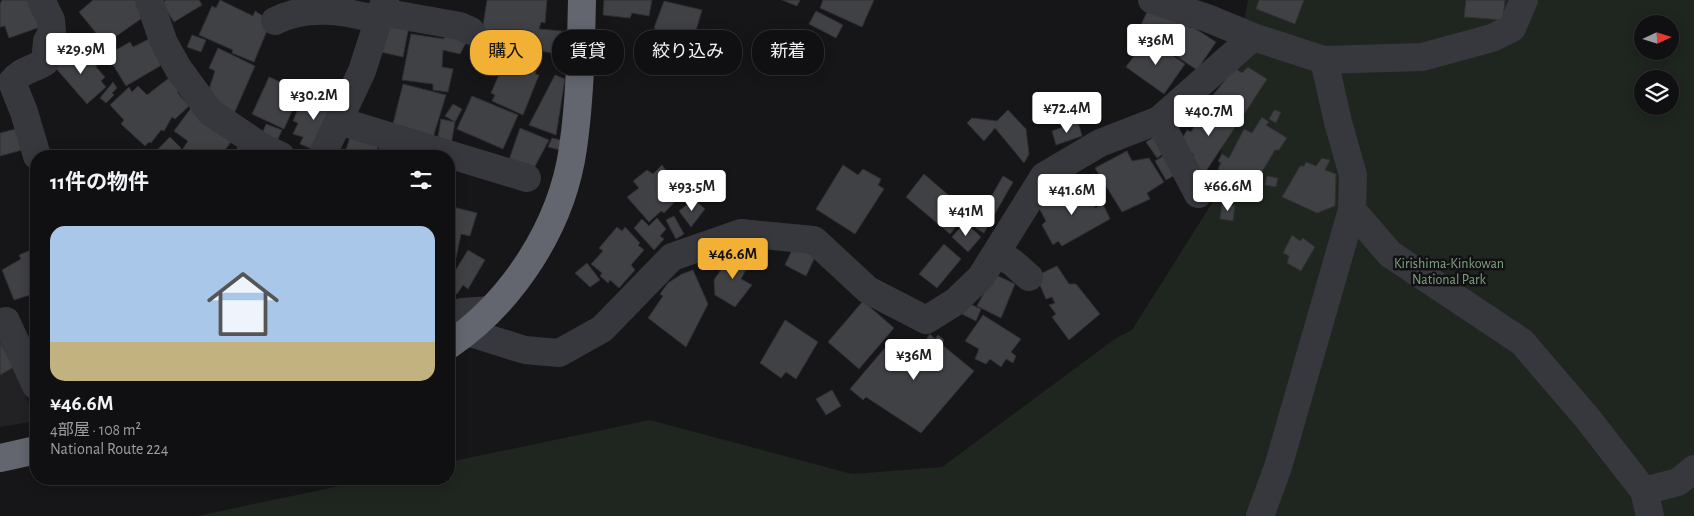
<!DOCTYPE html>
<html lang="ja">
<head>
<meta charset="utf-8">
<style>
  :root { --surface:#101012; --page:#1e1e20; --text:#f1f3f6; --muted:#9c9d9f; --line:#303032; --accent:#f2b134 }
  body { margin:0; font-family:"Alegreya Sans","Noto Sans JP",sans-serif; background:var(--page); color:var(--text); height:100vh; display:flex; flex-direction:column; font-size:19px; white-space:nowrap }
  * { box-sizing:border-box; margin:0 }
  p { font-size:16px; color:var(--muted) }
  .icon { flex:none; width:28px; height:28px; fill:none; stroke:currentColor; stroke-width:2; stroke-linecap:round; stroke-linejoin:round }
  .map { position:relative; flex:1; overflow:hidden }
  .drawer { position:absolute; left:30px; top:150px; width:425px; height:335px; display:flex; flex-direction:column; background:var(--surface); border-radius:20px; box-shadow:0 2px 12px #0003,0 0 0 1px var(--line) }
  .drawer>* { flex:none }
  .guide { position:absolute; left:470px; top:30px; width:475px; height:45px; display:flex; gap:10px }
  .needle { width:32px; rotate:86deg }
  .buttons { position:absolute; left:1634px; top:15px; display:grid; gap:10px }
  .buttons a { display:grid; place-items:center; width:45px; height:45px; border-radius:50%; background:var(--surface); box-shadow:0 2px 12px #0003,0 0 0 1px var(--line); font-size:25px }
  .price { position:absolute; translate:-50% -42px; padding:0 11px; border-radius:5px; background:#fff; color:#222; font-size:16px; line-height:32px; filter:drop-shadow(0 1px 2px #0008) }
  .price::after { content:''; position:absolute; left:50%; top:30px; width:15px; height:11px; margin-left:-8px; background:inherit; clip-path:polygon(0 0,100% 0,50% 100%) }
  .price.active { background:var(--accent); color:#111 }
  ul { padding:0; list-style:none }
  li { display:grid; align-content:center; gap:10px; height:265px; padding:0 20px }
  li+li { border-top:1px solid var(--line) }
  li span { display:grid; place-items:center; height:155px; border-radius:15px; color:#555 }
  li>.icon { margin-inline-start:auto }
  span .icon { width:90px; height:90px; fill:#fffc; stroke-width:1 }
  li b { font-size:21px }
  h2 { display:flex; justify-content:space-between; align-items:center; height:60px; padding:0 20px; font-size:21px }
  .tag { padding:0 18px; border-radius:20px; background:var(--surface); box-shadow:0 2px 12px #0003,0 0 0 1px var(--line); font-size:18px; line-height:45px }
  .tag.active { background:var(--accent); color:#111 }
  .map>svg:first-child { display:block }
  .built { fill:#222225 }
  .green { fill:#1e261f; fill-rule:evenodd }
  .building { fill:#404145; stroke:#303034 }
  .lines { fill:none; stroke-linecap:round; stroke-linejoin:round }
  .minor { stroke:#37383d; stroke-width:28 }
  .highway { stroke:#63666e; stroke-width:28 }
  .labels { text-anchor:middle; stroke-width:5; stroke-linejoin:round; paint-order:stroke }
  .park-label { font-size:14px; fill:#7fa381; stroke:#111113 }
</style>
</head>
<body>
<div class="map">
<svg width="1694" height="516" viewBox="0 0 1694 516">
  <rect width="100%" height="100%" fill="#161618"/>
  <path class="built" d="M0 342 36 418V421L0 427Z"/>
  <path class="green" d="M1248 0H1694V516H197L372 479H449V462L650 420 852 474 942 467 1116 338 1132 330 1212 203ZM1642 24H1670V51H1642ZM1642 79H1670V106H1642Z"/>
  <path class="building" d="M2 0H33L43 26 9 38 5 26 0 27V4Z
    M93 0H139L145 16 105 44 79 12Z
    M166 0H199L202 5 174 22 162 3Z
    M220 0 253 16 255 11 271 21 254 62 232 53 233 50 199 35 212 6 216 8Z
    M487 0H547L545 23 541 22 539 29 562 31 558 54 534 50 532 44 482 32Z
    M604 0H652L649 16 632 13 630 18 603 15Z
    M782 0H800L797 6Z
    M823 0H874L862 27 820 8Z
    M1259 0H1304L1295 24 1256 9Z
    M1466 0H1505L1503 20 1464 17Z
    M664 1 702 10 692 44 661 42 665 33 654 28Z
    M1148 10 1176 16 1190 28 1193 27 1216 42 1197 70 1173 54 1167 48 1169 45 1141 25Z
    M816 11 843 25 836 38 809 24Z
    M388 17 410 21 403 57 381 52Z
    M446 30 470 35 460 54 443 50 442 67 453 69 448 92 433 90V84L402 80 411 34 444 39Z
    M192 35 206 40 201 52 187 47Z
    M151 38 165 63 126 86 107 55 130 42 133 47Z
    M1147 38 1185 64 1164 94 1126 67Z
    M504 45 542 55 535 74 539 75 523 115 492 101 495 95 491 93 504 63 498 61Z
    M218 48 255 66 233 116 207 95 215 71 209 68Z
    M73 49 76 53 80 51 85 56 88 54 97 64 96 67 105 77 101 81 106 87 87 104 53 65Z
    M1248 67 1267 79 1243 116 1213 95 1235 68 1242 73Z
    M555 75 565 79 556 135 529 125Z
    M269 77 301 91 284 129 252 114Z
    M169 78 180 90 177 92 189 106 175 119 172 117 164 131 161 130 151 143 149 142 145 146 121 124 124 120 110 105 129 87 132 92 138 86 147 95Z
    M113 82 117 88 112 93 114 95 106 103 100 98Z
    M403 84 446 95 431 144 393 124Z
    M305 92 338 105 319 152 300 144 303 137 293 134 298 123 293 121Z
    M472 96 518 115 503 149 457 129Z
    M453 104 462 109 455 122 445 116Z
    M1215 106 1240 120 1204 174 1188 163 1194 155 1180 143 1187 130 1191 132 1205 107 1209 110Z
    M191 108 231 142 220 156H178L188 141 174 131Z
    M1008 110 1026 129 1029 154 1024 163 995 128 984 141 967 123 972 118 997 121Z
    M1274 110 1281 112 1276 123 1269 119Z
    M1262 117 1269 122 1266 125 1287 138 1279 150H1275L1256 182 1245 176 1242 180 1237 175 1234 178 1218 169 1221 163 1218 161 1222 154 1229 158 1244 129 1252 133Z
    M441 119 455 122 451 145 437 143Z
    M1078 122 1082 136 1056 145 1052 131Z
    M266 124 282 130 277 141 262 134Z
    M520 128 549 140 533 170 509 160Z
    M16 129 22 150 0 156V133Z
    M352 131 380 140 375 156H354L345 153Z
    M1159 134 1170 149 1157 158 1146 142Z
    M170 137 181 148 173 156H163L157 150Z
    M552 138 561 140 560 150 548 147Z
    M382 140 411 146 407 156H377Z
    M241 143 255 156H223L228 150 233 154Z
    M1127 151 1132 161 1149 158 1164 182 1147 193 1150 199 1122 212 1095 168Z
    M1170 152 1182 171 1166 180 1155 161Z
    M1322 158 1330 160 1325 170 1336 174 1335 206 1317 213 1282 197 1300 166H1304L1306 162 1316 166Z
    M662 165 674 181 679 177 688 188 664 213 661 211 649 222 627 197 639 188 633 181 647 170 653 174Z
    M843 165 858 175 863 169 881 179 878 185 884 189 855 234 816 209Z
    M924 174 968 212 950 234 906 197Z
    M1003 176 1013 182 984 233 974 227Z
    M1267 176 1278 178 1276 187 1265 185Z
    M1100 182 1102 196 1091 197 1090 183Z
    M1083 183 1095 208 1103 204 1110 219 1062 246 1058 241 1053 245 1042 225 1046 221 1039 208Z
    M694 199 705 209 691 227 679 211Z
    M1222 204 1235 206 1233 221 1220 219Z
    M449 206 477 213 470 236 461 234 456 258 449 256Z
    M674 216 684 234 676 239 666 220Z
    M657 218 666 229 660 236 664 239 654 250 634 228 642 219 649 226Z
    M965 222 981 237 968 252 952 237Z
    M617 227 622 231 625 227 640 243 638 245 644 250 631 265 635 270 619 288 610 280 608 283 600 276 602 273 591 264 603 251 599 248Z
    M1292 235 1300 241 1303 238 1315 247 1301 271 1287 263 1289 256 1283 253Z
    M944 244 961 259 937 288 919 274Z
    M794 246 815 257 806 276 785 265Z
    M36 248V293L14 300 2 270 21 259 19 255Z
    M468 250 485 260 468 289 463 285 457 294 449 289V281Z
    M739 253 752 258 741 279 752 285 735 307 715 295 714 280 730 256 736 258Z
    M587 263 600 280 590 287 575 273Z
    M1057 266 1069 284H1076L1100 314 1069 340 1052 317 1056 314 1049 305 1055 303 1052 297 1046 299 1036 276Z
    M693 270 708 304 686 347 648 318 663 296 660 294 668 283 682 274Z
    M994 274 1015 284 1001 318 977 306Z
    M863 301 894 328 859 369 828 342Z
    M965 302 981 309 976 321 960 313Z
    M983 315 1021 339 1011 352 1016 356 1013 363 1006 359 1001 367 990 359 986 364 975 359 979 349 965 341Z
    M785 320 818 342 796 379 786 372 781 378 760 363Z
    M930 334 935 339 938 335 944 340 941 344 974 371 921 433 866 397 863 400 850 389 889 343 906 356 919 342 922 345Z
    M0 342 14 367 0 375Z
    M832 390 841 406 826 415 816 399Z"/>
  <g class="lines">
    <path class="minor" d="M149 0 164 43 178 68 210 112 262 147 281 156
      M1152 0 1207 18 1253 37 1324 60 1422 57 1492 38 1512 28 1524 0
      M381 12 460 26 471 31
      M275 21C308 4 344 11 379 20
      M1159 120 1198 194
      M339 121 527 178
      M37 156 24 112 12 82C21 70 32 70 45 62L47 41 52 32 51 20 41 0
      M322 156 362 71 385 0
      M1352 210 1390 254 1522 342 1588 419 1644 491 1650 516
      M996 254 1012 262 1029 277
      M6 321 36 386
      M449 325 462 312 490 310
      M467 332 525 350 559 353 602 329 672 257 741 233 814 240 868 290 926 320 955 302 981 277 1044 176 1100 143 1159 120 1253 37
      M1644 491 1678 482 1694 469
      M1260 516 1278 467 1352 210 1353 175 1338 122 1324 60"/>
    <path class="highway" d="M449 345C513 301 562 226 573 148 580 99 581 49 582 0
      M0 458 36 450"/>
  </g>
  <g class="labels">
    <g class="park-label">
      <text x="1449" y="268">Kirishima-Kinkowan<tspan x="1449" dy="16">National Park</tspan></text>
    </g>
  </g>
</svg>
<div class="buttons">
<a><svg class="needle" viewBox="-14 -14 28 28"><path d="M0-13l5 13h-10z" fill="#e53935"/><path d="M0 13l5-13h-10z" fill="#9c9d9f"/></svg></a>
<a><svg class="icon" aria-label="layers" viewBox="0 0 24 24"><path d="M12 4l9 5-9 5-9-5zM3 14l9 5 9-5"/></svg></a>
</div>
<b class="price" style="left:1156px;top:66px">¥36M</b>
<b class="price" style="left:81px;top:75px">¥29.9M</b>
<b class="price" style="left:314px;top:121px">¥30.2M</b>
<b class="price" style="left:1067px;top:134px">¥72.4M</b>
<b class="price" style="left:1209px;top:137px">¥40.7M</b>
<b class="price" style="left:692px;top:212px">¥93.5M</b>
<b class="price" style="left:1228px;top:212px">¥66.6M</b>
<b class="price" style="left:1072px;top:216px">¥41.6M</b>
<b class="price" style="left:966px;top:237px">¥41M</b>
<b class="price active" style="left:733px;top:280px">¥46.6M</b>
<b class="price" style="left:914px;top:381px">¥36M</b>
<div class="guide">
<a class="tag active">購入</a>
<a class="tag">賃貸</a>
<a class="tag">絞り込み</a>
<a class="tag">新着</a>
</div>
<section class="drawer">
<h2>11件の物件<svg class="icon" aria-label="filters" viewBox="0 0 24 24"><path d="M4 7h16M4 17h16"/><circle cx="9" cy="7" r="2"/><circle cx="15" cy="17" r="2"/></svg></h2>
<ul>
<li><span style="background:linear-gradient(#a9c7e8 75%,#c2b280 0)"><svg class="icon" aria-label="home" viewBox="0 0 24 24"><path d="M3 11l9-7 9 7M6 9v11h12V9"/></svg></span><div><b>¥46.6M</b><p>4部屋 · 108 m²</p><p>National Route 224</p></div></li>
</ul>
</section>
</div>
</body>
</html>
